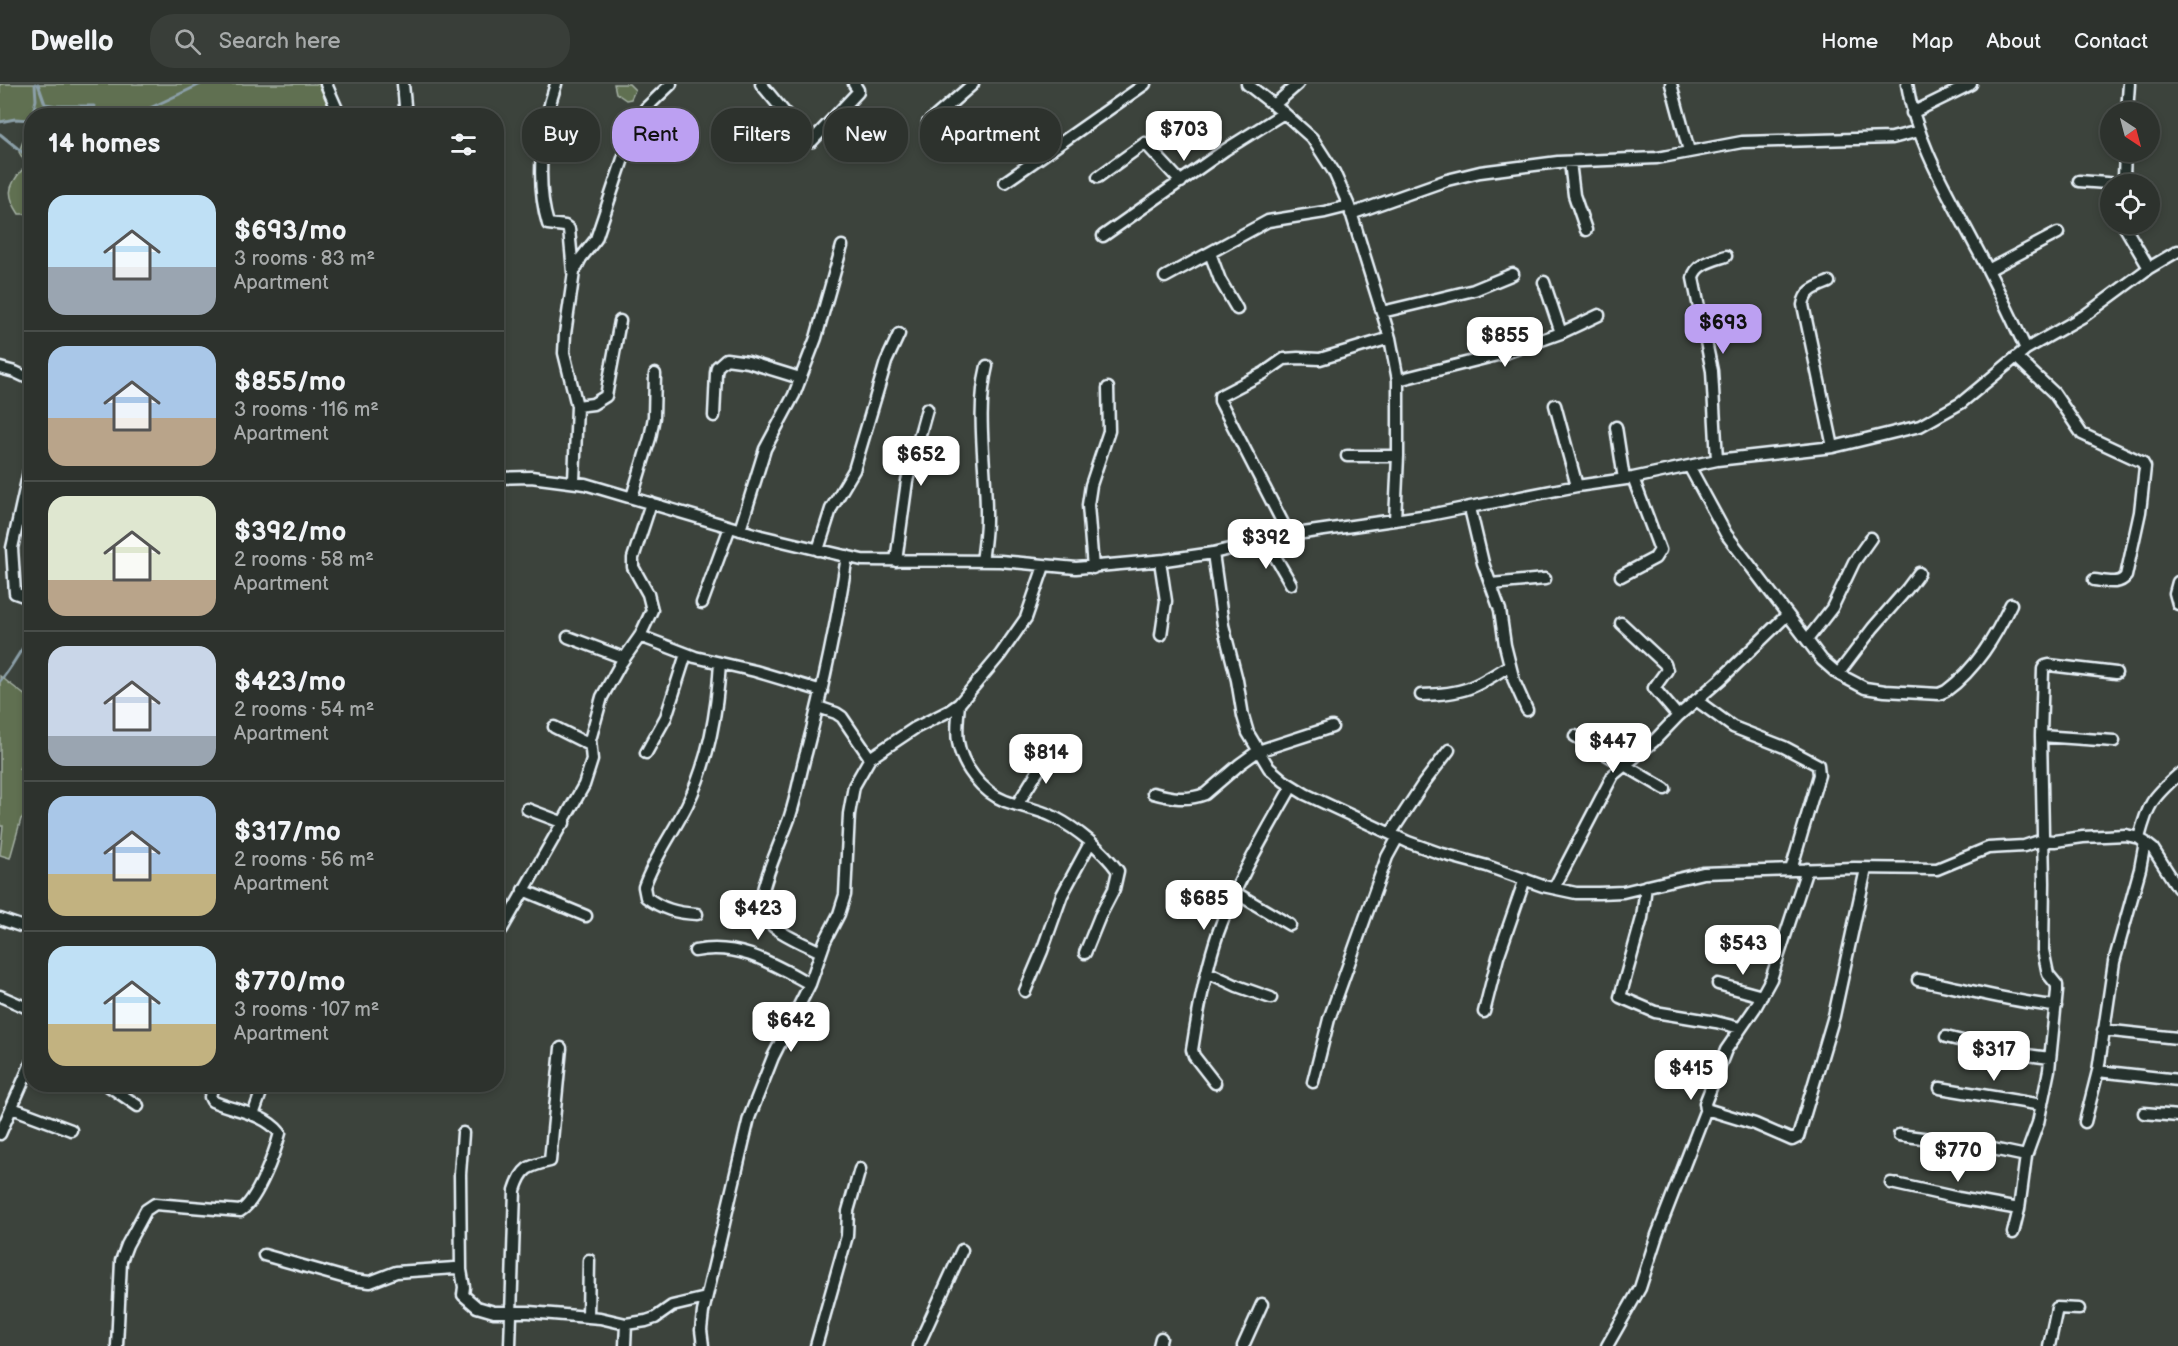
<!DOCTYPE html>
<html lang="en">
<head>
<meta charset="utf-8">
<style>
  :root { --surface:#2d322d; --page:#393e39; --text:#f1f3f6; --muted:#a7aaaa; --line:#484d49; --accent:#bca0f2 }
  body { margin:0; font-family:"Balsamiq Sans",sans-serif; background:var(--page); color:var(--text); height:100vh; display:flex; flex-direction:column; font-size:22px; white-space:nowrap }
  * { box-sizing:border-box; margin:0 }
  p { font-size:20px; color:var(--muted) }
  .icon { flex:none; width:33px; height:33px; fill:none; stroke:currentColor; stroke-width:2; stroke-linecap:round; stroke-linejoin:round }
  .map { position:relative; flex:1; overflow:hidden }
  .sheet { position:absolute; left:24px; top:24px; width:480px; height:984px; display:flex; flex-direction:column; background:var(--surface); border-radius:24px; box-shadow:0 3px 9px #0003,0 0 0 2px var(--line) }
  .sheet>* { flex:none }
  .banner { position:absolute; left:522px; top:24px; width:570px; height:54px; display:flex; gap:12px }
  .needle { width:39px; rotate:144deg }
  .buttons { position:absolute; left:2100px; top:18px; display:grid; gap:12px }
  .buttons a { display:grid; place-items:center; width:60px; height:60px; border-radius:50%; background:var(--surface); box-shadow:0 3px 9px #0003,0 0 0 2px var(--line); font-size:30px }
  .price { position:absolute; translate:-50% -51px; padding:0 14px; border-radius:12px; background:#fff; color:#222; font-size:20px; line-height:39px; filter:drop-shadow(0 2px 3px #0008) }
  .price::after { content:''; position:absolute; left:50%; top:36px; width:18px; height:14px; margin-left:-9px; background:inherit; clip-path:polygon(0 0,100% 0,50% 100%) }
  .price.current { background:var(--accent); color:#111 }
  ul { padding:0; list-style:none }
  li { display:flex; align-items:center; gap:18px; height:150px; padding:0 24px }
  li+li { border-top:2px solid var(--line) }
  li span { display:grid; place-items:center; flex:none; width:168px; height:120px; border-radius:18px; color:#555 }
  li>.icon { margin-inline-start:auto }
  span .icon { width:72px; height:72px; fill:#fffc; stroke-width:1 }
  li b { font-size:26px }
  h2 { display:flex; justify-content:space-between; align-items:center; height:72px; padding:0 24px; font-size:26px }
  .chip { padding:0 21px; border-radius:24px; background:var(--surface); box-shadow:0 3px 9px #0003,0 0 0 2px var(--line); font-size:21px; line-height:54px }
  .chip.current { background:var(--accent); color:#111 }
  header { display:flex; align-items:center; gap:36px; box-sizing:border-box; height:84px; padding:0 30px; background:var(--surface); border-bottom:2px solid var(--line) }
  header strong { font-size:28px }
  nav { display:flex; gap:33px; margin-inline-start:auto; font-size:21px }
  .search { width:420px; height:54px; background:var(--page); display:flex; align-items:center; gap:15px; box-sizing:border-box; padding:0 21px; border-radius:24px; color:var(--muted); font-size:22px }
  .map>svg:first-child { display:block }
  .green { fill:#617051; stroke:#a4b0a4; stroke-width:1.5 }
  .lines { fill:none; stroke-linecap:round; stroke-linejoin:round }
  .stream { stroke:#8b9fa8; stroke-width:3 }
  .minor-casing { stroke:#e8f1f8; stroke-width:15 }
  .minor { stroke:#26332d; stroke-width:10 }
</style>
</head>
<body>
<header>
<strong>Dwello</strong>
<div class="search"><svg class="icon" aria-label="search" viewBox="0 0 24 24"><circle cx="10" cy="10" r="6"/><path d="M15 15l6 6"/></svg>Search here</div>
<nav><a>Home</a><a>Map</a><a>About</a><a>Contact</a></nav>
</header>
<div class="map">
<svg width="2178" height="1262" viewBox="0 0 2178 1262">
  <rect width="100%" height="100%" fill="#3c433c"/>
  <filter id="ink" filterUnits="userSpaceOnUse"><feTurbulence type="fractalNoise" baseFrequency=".0167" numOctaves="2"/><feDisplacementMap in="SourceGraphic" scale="12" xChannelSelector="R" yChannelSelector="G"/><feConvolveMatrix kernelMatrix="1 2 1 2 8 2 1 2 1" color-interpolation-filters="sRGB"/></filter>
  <g filter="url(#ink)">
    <path class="green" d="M0 0H322L336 31 32 32 31 136 26 130H19C7 112 7 103 22 86L31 89 19 68 31 36 15 35 0 38Z
      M614 0H629L635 6 631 15 626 16 616 9Z
      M0 592 31 616V664L19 685 31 691V730H27L21 735 10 774 0 771 3 742H0Z"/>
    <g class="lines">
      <path class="stream" d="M38 0 45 20 57 22H94
        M32 32 36 16 35 0
        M133 32 201 0
        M0 38 15 35 32 36
        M0 50 32 76
        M0 597C13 583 19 566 32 552"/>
      <g class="minor-casing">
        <path id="minor" d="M326 0 340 32
          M403 0 406 32
          M556 0C542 41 535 97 548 140L565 142 569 145 573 188
          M761 0 806 54 812 57 858 8V6L854 0
          M1247 0 1284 29 1312 54 1334 88 1349 122 1390 254 1398 296V372L1395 436
          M1671 0 1689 67
          M1907 0C1916 59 1950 113 1977 165 1995 198 2010 231 2026 265
          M1274 21 1298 0
          M2127 28 2129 0
          M1912 29 1971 0
          M928 39 973 0
          M1570 78 1574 111 1586 146
          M1098 93 1145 59 1181 98
          M2079 97 2120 100 2124 93 2125 68
          M1005 98 1145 0
          M1351 130 1447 96 1480 88 1558 78 1657 74 1742 58 1892 54 1919 47
          M2123 140 2149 184
          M1103 152 1225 66 1284 29
          M1210 169 1220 196 1237 225
          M1988 186 2058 149
          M1165 193 1268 137 1325 128 1349 122
          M1544 198 1561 249
          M1829 198C1817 203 1805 206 1803 221L1833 363
          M1382 228 1474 206 1513 190
          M2016 273 2054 309 2082 350 2142 378 2145 383 2140 428 2126 492C2119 502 2105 497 2094 496
          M0 284 15 288 32 296
          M1398 296 1505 269 1561 249 1599 231
          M1555 321 1577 402
          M577 322 593 320 606 312 620 237
          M714 332 716 289 717 283 726 275 748 278 800 294
          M1616 343 1624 395
          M1347 372H1398
          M32 374 12 464 15 509 32 515
          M1717 376 1712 287 1693 194C1695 180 1714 176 1726 172
          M1689 382 1726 450 1807 556 1822 576 1838 590 1865 604 1885 607 1939 610 1946 607C1976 585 1995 553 2011 520
          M496 394 531 393 585 400 761 452 862 476 1000 477 1076 484 1165 476 1213 469 1289 451 1429 431 1577 402 1633 394 1717 376 1833 363 1920 342 1961 319 2026 265 2084 232 2149 184 2178 167
          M574 397 577 322 564 269 565 250 574 188 581 174 596 155 634 42 646 24 671 0
          M632 413 650 354 654 333 655 290
          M1470 424 1483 479 1500 526 1505 561 1514 597 1527 626
          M740 446 765 365 794 311 816 254 842 162
          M1289 451 1220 317V312L1264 289 1284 275 1298 274 1320 275 1390 254
          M1266 457 1291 500
          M818 466 831 425 854 386 886 278 899 250
          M1213 469 1223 541 1237 596 1243 632 1248 649 1269 684 1284 697 1305 710 1408 758 1439 769 1487 782 1543 802 1576 809H1599L1623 808 1703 789 1854 784 1937 785 1988 764 2024 762 2042 756 2055 757 2083 753 2126 751 2139 754 2153 765 2178 804
          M896 477 907 397 927 325
          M982 477C984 463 986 449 986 435 987 385 975 331 987 282
          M1160 477 1166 517 1161 551
          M1093 484 1088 421 1091 401 1109 347 1108 304
          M1621 492 1655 474 1660 466 1633 394
          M2178 498 2175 509 2178 520
          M1491 500 1545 495
          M702 519 730 443
          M1621 539 1665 580 1667 586 1654 604 1678 632
          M640 552 695 573 755 587 822 607
          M568 553 624 574
          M1807 556 1832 524 1854 478 1871 454
          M1838 590 1873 544 1907 505 1919 489
          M1421 611C1464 610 1475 604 1510 581
          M1696 616 1733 643 1784 663 1818 681 1819 691 1791 786
          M959 620C958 632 956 646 958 658 962 682 982 708 1005 717 1021 723 1039 725 1054 733 1077 745 1102 765 1118 787L1114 805 1100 832 1085 869
          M818 623 836 629 842 633 870 674
          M554 643 590 661
          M1575 652 1665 705
          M2041 652 2114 657
          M646 669 666 633 686 570
          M1153 709C1171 714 1187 717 1205 710L1240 680 1258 667 1332 643
          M1017 721 1051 666
          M527 725 564 739
          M1391 749 1423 700 1449 666
          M2139 754C2148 720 2152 714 2178 691
          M1646 802 1642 834 1620 913 1655 928 1716 938 1740 944
          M1554 804 1613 691 1653 658 1678 632 1721 595 1787 531
          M523 806 586 832
          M1236 809 1290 841
          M697 830C676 829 662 825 646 813L644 803C654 774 673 749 687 721 709 676 717 629 720 579
          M0 835 32 846
          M502 845 584 701 592 676 590 656 602 613 621 579 640 552 652 526 648 510 633 483V474L651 419
          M695 867C739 858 773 880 810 900
          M821 868C805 860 766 845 761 827 756 810 784 751 790 732 797 711 800 690 806 669 823 604 837 539 847 472
          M1207 888 1237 902 1271 914
          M1918 896C1964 904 2009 918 2056 922
          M1718 900 1762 912
          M1025 907 1042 867 1062 811 1090 759
          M0 912 32 926
          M1484 928 1498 873 1525 795
          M2103 946 2177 954
          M1946 953 2011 969 2050 974
          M2098 987 2178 996
          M1313 998 1329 935 1387 773 1398 753
          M1215 999 1194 972 1192 966C1198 927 1205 887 1218 849 1236 798 1265 750 1292 702
          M106 1000 138 1022
          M1940 1004 2042 1021
          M12 1024 71 1046
          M1706 1025 1755 1040 1792 1056 1798 1053 1834 932 1866 785
          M2144 1029 2178 1032
          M253 1031 264 1000
          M2085 1038 2098 987 2114 878 2140 785 2145 758
          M0 1050 32 977
          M1899 1051 1969 1060 2026 1072
          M1891 1099 1958 1114 2019 1125
          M2013 1149 2019 1125 2026 1072 2038 1039 2049 986 2057 907V901L2048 890 2043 866 2044 799 2041 652 2043 585 2045 582 2049 581 2116 589
          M264 1171 353 1196 370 1198 396 1188 455 1184 461 1186 464 1203 463 1211 477 1223 494 1228H529L600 1234 626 1240 646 1237 655 1234 672 1222 706 1214
          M461 1186 460 1090 463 1049
          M588 1233 589 1176
          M117 1262 121 1177 127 1161 146 1126 155 1120 240 1127C257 1118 275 1068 280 1049 263 1028 234 1027 212 1017L210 1013 213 1000
          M510 1262 515 1106C522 1084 528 1082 550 1077L561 964
          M625 1262 626 1240
          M703 1262 701 1246 703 1228 749 1034 773 973 810 900 825 857 839 830 845 811 849 730 854 702 870 674 915 644 949 627 959 620 1000 571 1026 534 1044 482
          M816 1262 847 1152 848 1127 860 1085
          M918 1262 962 1166
          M1159 1262 1161 1254
          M1243 1262 1262 1220
          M1607 1262 1640 1204 1657 1151 1706 1025 1705 1019 1726 966 1755 924 1771 895 1807 785
          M2049 1262 2057 1224 2079 1225"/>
      </g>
      <use href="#minor" class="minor"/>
    </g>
  </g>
</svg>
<div class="buttons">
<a><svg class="needle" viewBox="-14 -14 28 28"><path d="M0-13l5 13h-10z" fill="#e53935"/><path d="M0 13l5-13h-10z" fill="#a7aaaa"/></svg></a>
<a><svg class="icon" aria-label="locate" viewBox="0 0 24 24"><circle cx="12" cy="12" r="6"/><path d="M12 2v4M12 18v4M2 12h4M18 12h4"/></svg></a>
</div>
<b class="price" style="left:1184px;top:78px">$703</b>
<b class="price current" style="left:1723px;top:271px">$693</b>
<b class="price" style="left:1505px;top:284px">$855</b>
<b class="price" style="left:921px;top:403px">$652</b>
<b class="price" style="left:1266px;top:486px">$392</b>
<b class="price" style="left:1613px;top:690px">$447</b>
<b class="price" style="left:1046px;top:701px">$814</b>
<b class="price" style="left:1204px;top:847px">$685</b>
<b class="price" style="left:758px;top:857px">$423</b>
<b class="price" style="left:1743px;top:892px">$543</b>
<b class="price" style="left:791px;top:969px">$642</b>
<b class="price" style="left:1994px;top:998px">$317</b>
<b class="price" style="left:1691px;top:1017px">$415</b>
<b class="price" style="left:1958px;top:1099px">$770</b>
<div class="banner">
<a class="chip">Buy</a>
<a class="chip current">Rent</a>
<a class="chip">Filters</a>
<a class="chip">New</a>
<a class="chip">Apartment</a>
</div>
<section class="sheet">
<h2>14 homes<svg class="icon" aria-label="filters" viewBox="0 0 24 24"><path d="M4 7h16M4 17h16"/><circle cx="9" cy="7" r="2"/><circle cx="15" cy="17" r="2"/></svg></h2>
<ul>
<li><span style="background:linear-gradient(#bfe0f5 60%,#9aa5b1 0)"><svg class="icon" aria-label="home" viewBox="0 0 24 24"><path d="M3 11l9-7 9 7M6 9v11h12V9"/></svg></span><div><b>$693/mo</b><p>3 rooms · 83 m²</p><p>Apartment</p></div></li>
<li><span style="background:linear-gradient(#a9c7e8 60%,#b9a48a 0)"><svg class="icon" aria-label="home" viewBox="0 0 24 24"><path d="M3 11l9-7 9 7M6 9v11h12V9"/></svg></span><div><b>$855/mo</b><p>3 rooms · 116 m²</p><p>Apartment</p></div></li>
<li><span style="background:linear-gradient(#dfe7d0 70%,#b9a48a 0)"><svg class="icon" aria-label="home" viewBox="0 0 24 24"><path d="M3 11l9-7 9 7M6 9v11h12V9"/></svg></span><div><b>$392/mo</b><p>2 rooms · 58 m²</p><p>Apartment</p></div></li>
<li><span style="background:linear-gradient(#c9d6e8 75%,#9aa5b1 0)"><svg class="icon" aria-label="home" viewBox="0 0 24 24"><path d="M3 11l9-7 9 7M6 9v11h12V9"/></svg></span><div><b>$423/mo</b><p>2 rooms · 54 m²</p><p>Apartment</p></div></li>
<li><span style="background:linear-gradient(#a9c7e8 65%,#c2b280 0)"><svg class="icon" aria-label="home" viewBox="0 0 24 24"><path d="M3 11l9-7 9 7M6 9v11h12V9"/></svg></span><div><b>$317/mo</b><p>2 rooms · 56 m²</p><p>Apartment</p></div></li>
<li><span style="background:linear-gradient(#bfe0f5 65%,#c2b280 0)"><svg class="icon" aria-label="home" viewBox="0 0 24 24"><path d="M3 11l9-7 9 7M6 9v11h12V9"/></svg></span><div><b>$770/mo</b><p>3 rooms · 107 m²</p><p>Apartment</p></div></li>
</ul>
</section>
</div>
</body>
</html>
